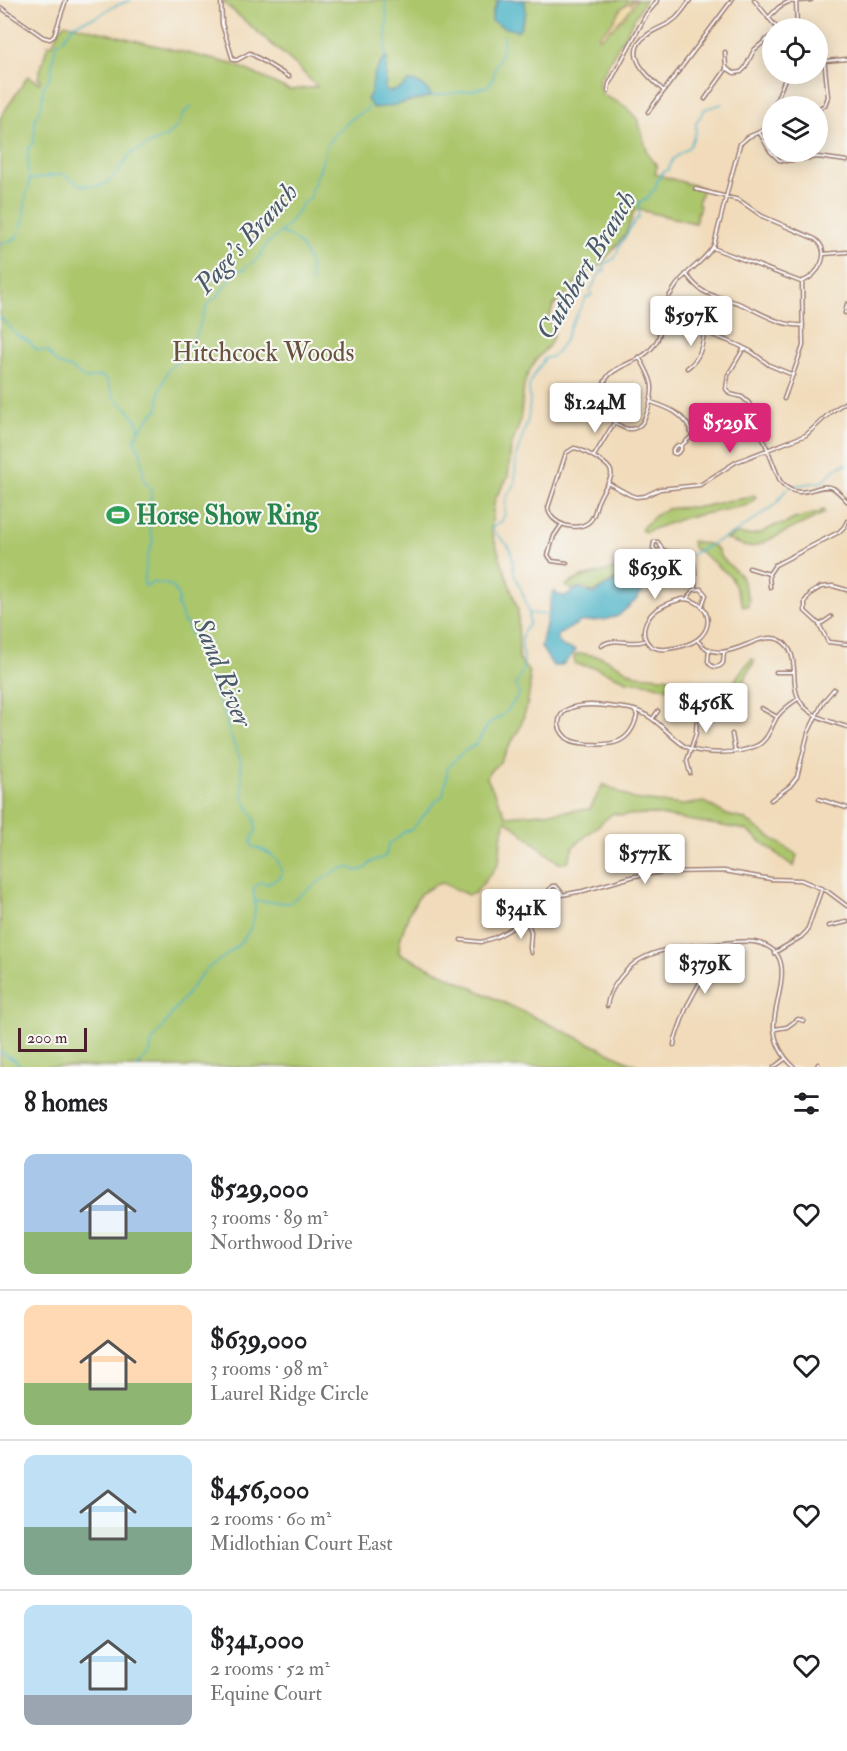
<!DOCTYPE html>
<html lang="en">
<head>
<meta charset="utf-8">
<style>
  :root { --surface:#fff; --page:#f2f2f2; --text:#202124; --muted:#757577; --line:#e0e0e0; --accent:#db2777 }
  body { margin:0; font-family:"IM FELL Double Pica",serif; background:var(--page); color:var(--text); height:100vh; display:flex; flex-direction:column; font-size:22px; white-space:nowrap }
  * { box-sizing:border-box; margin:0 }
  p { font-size:20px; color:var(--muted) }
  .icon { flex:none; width:33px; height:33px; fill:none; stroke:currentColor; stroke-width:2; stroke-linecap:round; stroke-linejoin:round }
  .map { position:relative; height:1067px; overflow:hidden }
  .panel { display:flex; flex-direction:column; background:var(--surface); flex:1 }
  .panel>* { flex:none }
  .buttons { position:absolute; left:762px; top:18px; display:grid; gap:12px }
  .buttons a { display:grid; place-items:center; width:66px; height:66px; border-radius:50%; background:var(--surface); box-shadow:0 3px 15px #0003; font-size:30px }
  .scale { position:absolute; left:18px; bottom:15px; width:69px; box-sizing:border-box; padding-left:6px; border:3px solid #4a1f2b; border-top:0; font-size:16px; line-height:21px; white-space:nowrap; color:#4a1f2b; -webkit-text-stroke:4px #f6f6f2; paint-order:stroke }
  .price { position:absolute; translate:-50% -51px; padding:0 14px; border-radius:6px; background:#fff; color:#222; font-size:20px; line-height:39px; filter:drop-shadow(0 2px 3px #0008) }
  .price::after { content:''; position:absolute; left:50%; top:36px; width:18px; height:14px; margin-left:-9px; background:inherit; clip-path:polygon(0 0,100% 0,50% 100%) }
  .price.current { background:var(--accent); color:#fff }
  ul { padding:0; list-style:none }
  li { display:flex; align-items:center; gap:18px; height:150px; padding:0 24px }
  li+li { border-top:2px solid var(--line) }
  li span { display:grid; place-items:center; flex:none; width:168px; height:120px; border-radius:12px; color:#555 }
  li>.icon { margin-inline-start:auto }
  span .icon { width:72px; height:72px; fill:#fffc; stroke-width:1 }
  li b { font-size:26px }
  h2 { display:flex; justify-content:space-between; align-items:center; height:72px; padding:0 24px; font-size:26px }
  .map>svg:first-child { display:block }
  .green { fill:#acc66c; stroke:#7b724c; stroke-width:1.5 }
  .sand { fill:#eeda9e; stroke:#9c7c64; stroke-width:1.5 }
  .water { fill:#49b2c7; stroke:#4a6879; stroke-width:1.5 }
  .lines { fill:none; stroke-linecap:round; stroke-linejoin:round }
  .stream { stroke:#49b2c7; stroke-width:1.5 }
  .minor-casing { stroke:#9e7d72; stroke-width:5 }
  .minor { stroke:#fff; stroke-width:2 }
  .labels { text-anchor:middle; stroke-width:4.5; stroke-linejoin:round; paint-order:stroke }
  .park-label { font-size:26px; fill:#67513e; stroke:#f6f6f2 }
  .leisure-label { font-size:26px; font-weight:bold; fill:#27864d; stroke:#f6f6f2; text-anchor:start }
  .water-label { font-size:27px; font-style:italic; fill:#4a5a69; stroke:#f6f6f2 }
</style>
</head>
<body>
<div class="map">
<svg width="847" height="1067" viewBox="0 0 847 1067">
  <rect width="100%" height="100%" fill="#f6f6f2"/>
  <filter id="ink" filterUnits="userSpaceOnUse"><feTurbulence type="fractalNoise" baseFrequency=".0167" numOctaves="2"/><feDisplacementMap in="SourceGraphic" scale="12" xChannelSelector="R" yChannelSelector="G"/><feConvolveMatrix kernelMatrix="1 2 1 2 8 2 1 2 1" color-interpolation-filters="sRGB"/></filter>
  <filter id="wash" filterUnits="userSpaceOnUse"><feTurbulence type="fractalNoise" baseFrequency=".008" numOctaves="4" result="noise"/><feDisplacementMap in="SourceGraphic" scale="24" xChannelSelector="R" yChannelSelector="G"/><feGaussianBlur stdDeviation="1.35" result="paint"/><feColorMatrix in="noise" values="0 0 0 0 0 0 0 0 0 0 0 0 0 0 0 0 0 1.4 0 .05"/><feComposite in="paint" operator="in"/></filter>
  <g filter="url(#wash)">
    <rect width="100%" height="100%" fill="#f1dbba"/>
    <path class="green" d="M224 0H645L599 80V86L603 95 625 106 638 120 648 154 657 166 655 174 703 188 698 203 700 205 695 223 635 209 626 233 618 244 596 270 583 273 568 293 553 306 550 316 554 334 550 344 536 360 528 373 524 385 520 422 511 447 508 477 495 499 494 504 491 530 518 610 519 659 529 672 530 688 527 706 520 728 500 762 489 772 487 778 506 816 590 809 603 784 633 799 682 805 704 802 727 815 744 819 797 855 794 867 746 830 653 814 620 815 613 813 573 847 568 862 559 863 506 820 501 839 500 857 498 864 493 871 475 893 468 895 442 883 435 885 420 894 409 913 400 940 399 953 640 1067H0V118L28 76 40 83 41 79 38 78 48 44 52 45 59 30 65 23 236 65 289 90 317 87 297 66 223 2Z
      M754 495 756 497 753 501 748 505 684 518 645 532 641 530C644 525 647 523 651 520 665 504 680 508 699 507 710 506 721 502 731 500 740 499 746 500 754 495Z
      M823 510 825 513 756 546 747 547 726 539 735 534 749 535 761 533 776 525 785 524 794 519 818 513Z
      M692 541 712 545 718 550 720 556 741 576 749 600 748 606H743L742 603 731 577 702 553 693 548Z
      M636 557 642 558 641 564 595 592 590 591 584 587 571 589 566 587V585L582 577 627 566 630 561Z
      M576 654H585L602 657 636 675 664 677 712 689 715 692 712 695 676 691 652 684 627 681 596 668 575 664 574 657Z
      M752 659 755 661 749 670 736 701 734 702 731 697C730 682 742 669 752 659Z"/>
    <path class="sand" d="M633 0H636C632 10 620 20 613 28H611L602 37 599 38V35L611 24 622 7 625 6 626 3 631 4Z"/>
    <path class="water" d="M498 0H525L526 12 520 29 517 31 503 27 492 21V14Z
      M385 57 387 58 385 91C393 93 403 88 408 82L414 81 425 87 432 96 391 106 374 108 367 100 371 92 374 74Z
      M671 558 677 559 678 561 666 576 653 580 645 588 635 601 618 616 604 620 580 622 558 635C557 647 567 648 576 650 569 658 565 667 553 666L541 647 553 591H555L558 595 565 596 579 588 594 594 605 586 629 575 636 566 645 569H652L661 560Z"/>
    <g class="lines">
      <path class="stream" d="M63 39 75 24 99 16 110 8 131 0
        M385 59 387 18 385 0
        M431 96 469 91 488 86 493 79 495 67 502 51 504 35
        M28 175V149L34 142 35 119 42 105 43 89 51 75 54 54 57 43 60 41
        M29 180 61 174 65 175 80 185 86 186H100L109 181 117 173 130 154 167 136 176 128 184 113 192 106
        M282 233C298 237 309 254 310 270 311 277 309 279 312 284
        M0 243 3 244 16 238C26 220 23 215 26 197 27 188 30 191 29 178
        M0 317 18 336 28 341 37 350 47 351 58 364 72 369 86 379 102 376 107 381 114 398 127 408 137 422 139 431 135 439V443L141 453 144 480 151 490 149 527 153 541 147 558 144 585 148 586 151 582 160 584 164 583 174 588 179 599 177 606 179 607 184 623 187 624 213 692 223 710 229 732 240 759 243 797 255 820 256 832 253 836 251 843 253 847C268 850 284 861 281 877L267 884 261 882 253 889C260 920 249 939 224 957 217 962 207 967 202 974 185 996 168 1019 152 1042L150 1053 137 1067
        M139 430C147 423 148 415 158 410L160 390 168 370 179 361 185 353 197 333 207 305 217 297 234 274 239 270 245 269C250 261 245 268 252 263 260 258 264 250 267 242H270L289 224 303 203 311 197V188L314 186 315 178 319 172 327 145 331 139 336 132 340 131 350 120 366 110 371 105
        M679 561 687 558 692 554 738 531 761 515 776 504 786 490 792 486 822 482 834 470 845 464 847 465
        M529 613 548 615
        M524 663C524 649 516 636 529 625 531 607 521 592 515 575 512 566 514 556 509 547 504 539 496 537 492 527L502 521 505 513 506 498 515 484 516 457 528 419 530 402 529 387 533 377 545 358 551 357 556 353 565 340 571 325 586 298 592 295 590 291 601 271 604 272 605 269 603 265 615 258 619 247 636 219H639V202L647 199 652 191 656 189V183L663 172 668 170 673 159 690 146 696 131V123L705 109 722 104
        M256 901 289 903 333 872 343 868H352L355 871 365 869 371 862 386 856 388 845 399 837 403 832 411 830 436 801 443 796C444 784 448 781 447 768L463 752 476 744 490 722 499 718 508 710 519 694 518 690 516 688V683L523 670 522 666
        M0 1052 16 1061 21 1067"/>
    </g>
  </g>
  <g filter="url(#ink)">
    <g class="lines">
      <g class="minor-casing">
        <path id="minor" d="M221 0 222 24 233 60H237L250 53 289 77
          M754 0 777 28
          M796 1 797 28
          M0 7 43 37 50 39 54 36 66 0
          M768 18 779 7 788 2 811 0
          M818 42 823 48 828 97 825 105 818 109
          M725 52 726 68 734 73 741 72 745 68 754 50 772 35
          M825 61 847 59
          M608 91 609 84 646 15C649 10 656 5 657 0
          M664 91C649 77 620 54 647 35 656 28 667 26 676 18 681 13 686 6 690 0
          M705 99 727 68
          M775 104 783 106
          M774 106 787 74
          M648 112 732 0
          M759 132 770 151 779 160 785 161 818 157 847 161
          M695 189 739 200 762 216 815 239C833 252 818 277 801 282L713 248
          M824 254 847 252
          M686 274C691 280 696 287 703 291 713 297 726 299 738 303 759 311 780 327 803 325
          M845 313 847 304
          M662 321 690 326 738 345 752 352 769 365 793 375
          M744 348 728 375 726 389 730 394 742 397 749 403 780 481C799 505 818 481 833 488 838 491 843 497 847 501
          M639 357C653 380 656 387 647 413 645 417 644 422 640 425 628 436 608 421 605 408 592 360 636 372 655 344 662 335 660 324 663 313 664 304 669 296 674 289 684 271 705 262 714 245L729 185 740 144 748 137 764 130 769 121 772 112
          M687 368C700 359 702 347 704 333
          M784 399 803 346 802 281
          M651 402C669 408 688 415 692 436L681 446 678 445 673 449V453L676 454 681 450V446
          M574 448C582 449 589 454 596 458 623 473 608 478 599 499 595 506 596 515 590 521 578 533 550 525 548 508L566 453Z
          M594 456 614 423
          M608 483 630 495 636 497 645 496 660 489 700 485 736 462 806 435 831 412 847 401
          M562 524 554 536 548 555 552 561 567 563
          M654 542H658L663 550 656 551 653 548Z
          M663 550C670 554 676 551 683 552 698 554 695 578 695 589
          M749 568 769 574
          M770 587 769 574 775 565 839 532 844 527 847 521
          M847 590 833 586 821 587 811 593 805 601V611L819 624 828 642 847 644
          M682 599C706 599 717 624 698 639 690 645 676 648 667 649 646 652 637 632 650 616 657 607 671 602 682 599Z
          M687 599 693 590 701 589 706 595 702 606
          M819 625 831 617
          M697 640C722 672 757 628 780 640 803 653 787 686 802 704 812 717 832 722 847 727
          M601 646C614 636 630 646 644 641
          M709 649 708 661C711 668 718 669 723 663L724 652
          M776 672H794
          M761 708 777 717
          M634 710 637 715C631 743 613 746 588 744 582 743 575 743 570 740 565 738 560 731 559 726 556 695 613 707 630 709 656 715 663 731 683 745 699 756 739 754 756 746 768 741 771 727 777 717 783 709 790 704 798 699
          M653 718 658 711
          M732 734 735 751
          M690 773 687 761 696 733 697 715
          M819 799 847 808
          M771 800 790 786 797 777 808 733 823 702 834 689
          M550 898 549 890 552 886H556L562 893
          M526 918 531 932 530 948 531 953
          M829 926 847 922
          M461 940 481 942 496 937 509 930 539 907 556 896 583 891 635 876 664 872 724 871 771 879 801 880 827 891 847 906
          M774 953 801 937 807 931 822 888
          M607 1006C609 987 629 964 645 957 668 946 693 946 717 944 729 943 742 940 754 942 802 950 773 999 774 1027 775 1044 782 1056 794 1067
          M775 1029 787 1027 798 1019 804 1021
          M674 1045 675 1039 687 1006 704 975 706 964V945
          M774 1067 785 1059
          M817 1067 818 1064"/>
      </g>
      <use href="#minor" class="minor"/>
    </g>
  </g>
  <defs>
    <g id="stadium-bare" transform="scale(1.8)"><path d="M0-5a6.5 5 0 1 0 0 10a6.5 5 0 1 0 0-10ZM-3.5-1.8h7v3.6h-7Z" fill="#2e9e5b" stroke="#f6f6f2" stroke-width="2.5" paint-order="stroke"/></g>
  </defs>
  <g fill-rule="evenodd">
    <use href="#stadium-bare" x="118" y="515"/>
  </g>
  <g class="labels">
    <g class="park-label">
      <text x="263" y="361">Hitchcock Woods</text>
    </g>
    <g class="leisure-label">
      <text x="136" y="524">Horse Show Ring</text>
    </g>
    <g class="water-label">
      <text transform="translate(246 238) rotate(-48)" y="9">Page's Branch</text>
      <text transform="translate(586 265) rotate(-59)" y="9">Cuthbert Branch</text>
      <text transform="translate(223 672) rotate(68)" y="9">Sand River</text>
    </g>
  </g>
</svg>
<div class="buttons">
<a><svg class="icon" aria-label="locate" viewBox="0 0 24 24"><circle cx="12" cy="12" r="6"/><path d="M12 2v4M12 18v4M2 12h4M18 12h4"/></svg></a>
<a><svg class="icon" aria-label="layers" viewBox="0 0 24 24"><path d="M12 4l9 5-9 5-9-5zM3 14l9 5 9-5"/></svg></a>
</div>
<div class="scale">200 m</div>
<b class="price" style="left:691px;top:347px">$597K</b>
<b class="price" style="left:595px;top:434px">$1.24M</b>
<b class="price current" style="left:730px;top:454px">$529K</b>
<b class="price" style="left:655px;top:600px">$639K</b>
<b class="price" style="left:706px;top:734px">$456K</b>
<b class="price" style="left:645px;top:885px">$577K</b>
<b class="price" style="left:521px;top:940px">$341K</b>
<b class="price" style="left:705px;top:995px">$379K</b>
</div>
<section class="panel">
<h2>8 homes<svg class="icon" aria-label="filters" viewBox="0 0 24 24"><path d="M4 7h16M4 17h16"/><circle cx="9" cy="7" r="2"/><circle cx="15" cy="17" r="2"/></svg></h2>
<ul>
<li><span style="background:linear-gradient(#a9c7e8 65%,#8fb573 0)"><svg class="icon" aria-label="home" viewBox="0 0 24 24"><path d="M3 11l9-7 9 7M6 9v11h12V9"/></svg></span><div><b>$529,000</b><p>3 rooms · 89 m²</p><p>Northwood Drive</p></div><svg class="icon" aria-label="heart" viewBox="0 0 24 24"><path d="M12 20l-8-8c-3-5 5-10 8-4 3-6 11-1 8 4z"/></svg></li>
<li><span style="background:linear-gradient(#ffd9b3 65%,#8fb573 0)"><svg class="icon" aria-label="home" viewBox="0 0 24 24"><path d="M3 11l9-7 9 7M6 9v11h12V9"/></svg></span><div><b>$639,000</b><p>3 rooms · 98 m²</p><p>Laurel Ridge Circle</p></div><svg class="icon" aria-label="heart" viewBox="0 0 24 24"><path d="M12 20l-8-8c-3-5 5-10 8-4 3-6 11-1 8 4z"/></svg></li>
<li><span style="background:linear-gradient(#bfe0f5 60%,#7fa58c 0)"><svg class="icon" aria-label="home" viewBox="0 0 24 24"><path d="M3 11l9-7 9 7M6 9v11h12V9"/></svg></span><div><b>$456,000</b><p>2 rooms · 60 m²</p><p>Midlothian Court East</p></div><svg class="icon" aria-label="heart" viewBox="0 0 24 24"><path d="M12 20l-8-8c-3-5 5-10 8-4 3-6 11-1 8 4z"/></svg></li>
<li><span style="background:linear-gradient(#bfe0f5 75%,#9aa5b1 0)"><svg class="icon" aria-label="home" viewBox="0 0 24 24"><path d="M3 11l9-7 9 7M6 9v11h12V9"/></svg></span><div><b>$341,000</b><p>2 rooms · 52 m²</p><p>Equine Court</p></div><svg class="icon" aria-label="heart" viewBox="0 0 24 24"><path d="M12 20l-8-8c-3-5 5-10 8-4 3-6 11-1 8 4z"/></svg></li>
</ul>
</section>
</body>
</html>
